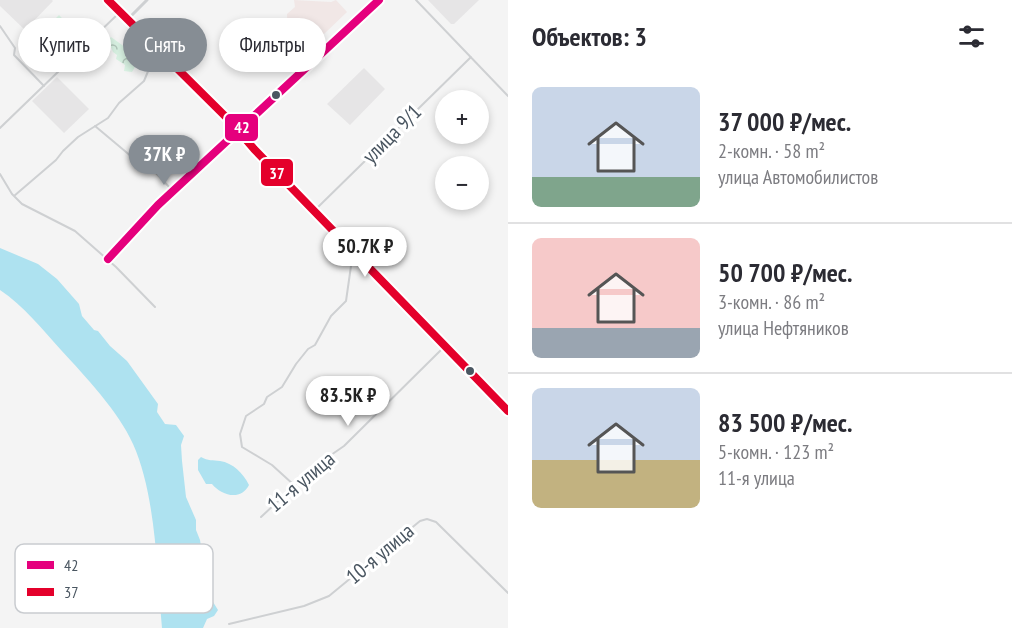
<!DOCTYPE html>
<html lang="ru">
<head>
<meta charset="utf-8">
<style>
  :root { --surface:#fff; --page:#f7f7f7; --text:#2b2b33; --muted:#7c7c81; --line:#e1e1e2; --accent:#868d94 }
  body { margin:0; font-family:"PT Sans Narrow",sans-serif; background:var(--page); color:var(--text); height:100vh; display:flex; flex-direction:column; font-size:22px; white-space:nowrap }
  * { box-sizing:border-box; margin:0 }
  p { font-size:20px; color:var(--muted) }
  .icon { flex:none; width:33px; height:33px; fill:none; stroke:currentColor; stroke-width:2; stroke-linecap:round; stroke-linejoin:round }
  .map { position:relative; flex:1; overflow:hidden }
  .drawer { display:flex; flex-direction:column; background:var(--surface); width:504px }
  .drawer>* { flex:none }
  .guide { position:absolute; left:18px; top:18px; width:399px; height:54px; display:flex; gap:12px }
  .tools { position:absolute; left:435px; top:90px; display:grid; gap:12px }
  .tools a { display:grid; place-items:center; width:54px; height:54px; border-radius:50%; background:var(--surface); box-shadow:0 3px 9px #0003; font-size:30px }
  .price { position:absolute; translate:-50% -51px; padding:0 14px; border-radius:21px; background:#fff; color:#222; font-size:20px; line-height:39px; filter:drop-shadow(0 2px 3px #0008) }
  .price::after { content:''; position:absolute; left:50%; top:36px; width:18px; height:14px; margin-left:-9px; background:inherit; clip-path:polygon(0 0,100% 0,50% 100%) }
  .price.on { background:var(--accent); color:#fff }
  ul { padding:0; list-style:none }
  li { display:flex; align-items:center; gap:18px; height:150px; padding:0 24px }
  li+li { border-top:2px solid var(--line) }
  li span { display:grid; place-items:center; flex:none; width:168px; height:120px; border-radius:9px; color:#555 }
  li>.icon { margin-inline-start:auto }
  span .icon { width:72px; height:72px; fill:#fffc; stroke-width:1 }
  li b { font-size:26px }
  h2 { display:flex; justify-content:space-between; align-items:center; height:72px; padding:0 24px; font-size:26px }
  .pill { padding:0 21px; border-radius:27px; background:var(--surface); box-shadow:0 3px 9px #0003; font-size:21px; line-height:54px }
  .pill.on { background:var(--accent); color:#fff }
  main { display:flex; flex:1; min-height:0 }
  .map>svg:first-child { display:block }
  .education { fill:#e6e5e6 }
  .medical { fill:#f1e7e6 }
  .green { fill:#d9f2e3 }
  .forest { fill:url(#forest-crowns) }
  .water { fill:#aee2f0 }
  .lines { fill:none; stroke-linecap:round; stroke-linejoin:round }
  .minor { stroke:#ced0d2; stroke-width:2 }
  .tertiary { stroke:#ced0d2; stroke-width:3 }
  .bus-1-casing { stroke:#fff; stroke-width:12 }
  .bus-2-casing { stroke:#fff; stroke-width:12 }
  .bus-1 { stroke:#e5007d; stroke-width:8 }
  .bus-2 { stroke:#e4002b; stroke-width:8 }
  .bus-dot { fill:#4a5661; stroke:#fff; stroke-width:2 }
  .labels { text-anchor:middle; stroke-width:6; stroke-linejoin:round; paint-order:stroke }
  .street-label { font-size:21px; fill:#4a5661; stroke:#fff }
  .key { fill:#fff; stroke:#c9ccd0; stroke-width:1.5 }
  .key-label { font-size:16px; fill:#4a5661 }
  .line-badge { stroke:#fff; stroke-width:2 }
  .badge-label { font-size:16px; text-anchor:middle; font-weight:bold; fill:#fff }
</style>
</head>
<body>
<main>
<div class="map">
<svg width="508" height="628" viewBox="0 0 508 628">
  <defs>
    <pattern id="forest-crowns" width="20" height="18" patternUnits="userSpaceOnUse" patternTransform="scale(1.5)"><rect width="20" height="18" fill="#d9f2e3"/><path d="M2 6a3 3 0 1 1 6 0M12 15a3 3 0 1 1 6 0" fill="none" stroke="#b2c7bb"/></pattern>
  </defs>
  <rect width="100%" height="100%" fill="#f4f4f4"/>
  <path class="education" d="M0 0H52L53 1 25 30 0 6Z
    M428 0H479L454 24H451Z
    M364 68 385 89 350 125 327 104Z
    M57 77 89 109 64 133 32 101Z"/>
  <path class="medical" d="M294 0 331 2 336 0 347 12 303 54 288 38 287 14 295 7Z"/>
  <path class="green" d="M59 15 73 30 49 55 34 40Z"/>
  <path class="forest" d="M111 37 129 50V60L135 67 132 72 124 71 125 65 116 59 117 55 113 52 108 40Z"/>
  <path class="water" d="M0 248 38 264 57 279 79 304 82 316 94 330 98 331 110 346 127 361 158 404 157 412 165 424 176 425 184 436 181 445 182 461 186 497 196 520V530L200 540 207 585 213 602 218 610 214 616 207 619 203 628H162C157 572 156 495 133 444 119 412 85 376 61 350 42 329 24 306 0 290Z
    M201 457C208 461 213 460 220 461 233 463 243 473 249 485 241 501 222 496 212 484H206L198 470V460Z"/>
  <g class="lines">
    <path class="minor" d="M416 0 508 96
      M0 26 15 48 14 55 44 86
      M95 126 132 157 152 169 173 191
      M0 128 120 12
      M0 174 12 194 22 204 75 231 116 267 155 307
      M14 196 56 160 63 151 78 137 108 118 119 103 144 81 151 64 162 53
      M315 210 471 57
      M108 259 152 211 239 131
      M294 485 272 465 242 447 240 434 246 416 264 404 267 397 282 387 296 364 308 349 315 345 331 316 346 301 352 259 355 254
      M261 517 318 464 344 446 445 346
      M229 624 304 606 329 596 420 521 427 519 436 522 508 593"/>
    <path class="tertiary" d="M108 0 230 121 254 149 508 411
      M128 19 147 0
      M239 131 379 0"/>
    <g class="bus-1-casing">
      <path id="bus-1" d="M108 259 158 205 379 0"/>
    </g>
    <g class="bus-2-casing">
      <path id="bus-2" d="M108 0 230 121 254 149 508 411"/>
    </g>
    <use href="#bus-1" class="bus-1"/>
    <use href="#bus-2" class="bus-2"/>
  </g>
  <g class="bus-dot">
    <circle cx="276" cy="95" r="5"/>
    <circle cx="470" cy="371" r="5"/>
  </g>
  <g class="labels">
    <g class="street-label">
      <text transform="translate(392 134) rotate(-45)" y="7">улица 9/1</text>
      <text transform="translate(301 482) rotate(-40)" y="7">11-я улица</text>
      <text transform="translate(380 554) rotate(-40)" y="7">10-я улица</text>
    </g>
  </g>
  <rect x="15" y="544" width="198" height="69" rx="9" class="key"/>
  <rect x="27" y="561" width="27" height="8" fill="#e5007d"/>
  <rect x="27" y="588" width="27" height="8" fill="#e4002b"/>
  <g class="key-label">
    <text x="64" y="571">42</text>
    <text x="64" y="598">37</text>
  </g>
  <g class="line-badge">
    <rect x="224" y="113" width="35" height="29" rx="6" fill="#e5007d"/>
    <rect x="260" y="158" width="34" height="29" rx="6" fill="#e4002b"/>
  </g>
  <g class="badge-label">
    <text x="242" y="133">42</text>
    <text x="277" y="179">37</text>
  </g>
</svg>
<div class="tools">
<a>+</a>
<a>−</a>
</div>
<b class="price on" style="left:164px;top:186px">37K ₽</b>
<b class="price" style="left:365px;top:278px">50.7K ₽</b>
<b class="price" style="left:348px;top:427px">83.5K ₽</b>
<div class="guide">
<a class="pill">Купить</a>
<a class="pill on">Снять</a>
<a class="pill">Фильтры</a>
</div>
</div>
<section class="drawer">
<h2>Объектов: 3<svg class="icon" aria-label="filters" viewBox="0 0 24 24"><path d="M4 7h16M4 17h16"/><circle cx="9" cy="7" r="2"/><circle cx="15" cy="17" r="2"/></svg></h2>
<ul>
<li><span style="background:linear-gradient(#c9d6e8 75%,#7fa58c 0)"><svg class="icon" aria-label="home" viewBox="0 0 24 24"><path d="M3 11l9-7 9 7M6 9v11h12V9"/></svg></span><div><b>37 000 ₽/мес.</b><p>2-комн. · 58 m²</p><p>улица Автомобилистов</p></div></li>
<li><span style="background:linear-gradient(#f6c9c9 75%,#9aa5b1 0)"><svg class="icon" aria-label="home" viewBox="0 0 24 24"><path d="M3 11l9-7 9 7M6 9v11h12V9"/></svg></span><div><b>50 700 ₽/мес.</b><p>3-комн. · 86 m²</p><p>улица Нефтяников</p></div></li>
<li><span style="background:linear-gradient(#c9d6e8 60%,#c2b280 0)"><svg class="icon" aria-label="home" viewBox="0 0 24 24"><path d="M3 11l9-7 9 7M6 9v11h12V9"/></svg></span><div><b>83 500 ₽/мес.</b><p>5-комн. · 123 m²</p><p>11-я улица</p></div></li>
</ul>
</section>
</main>
</body>
</html>
